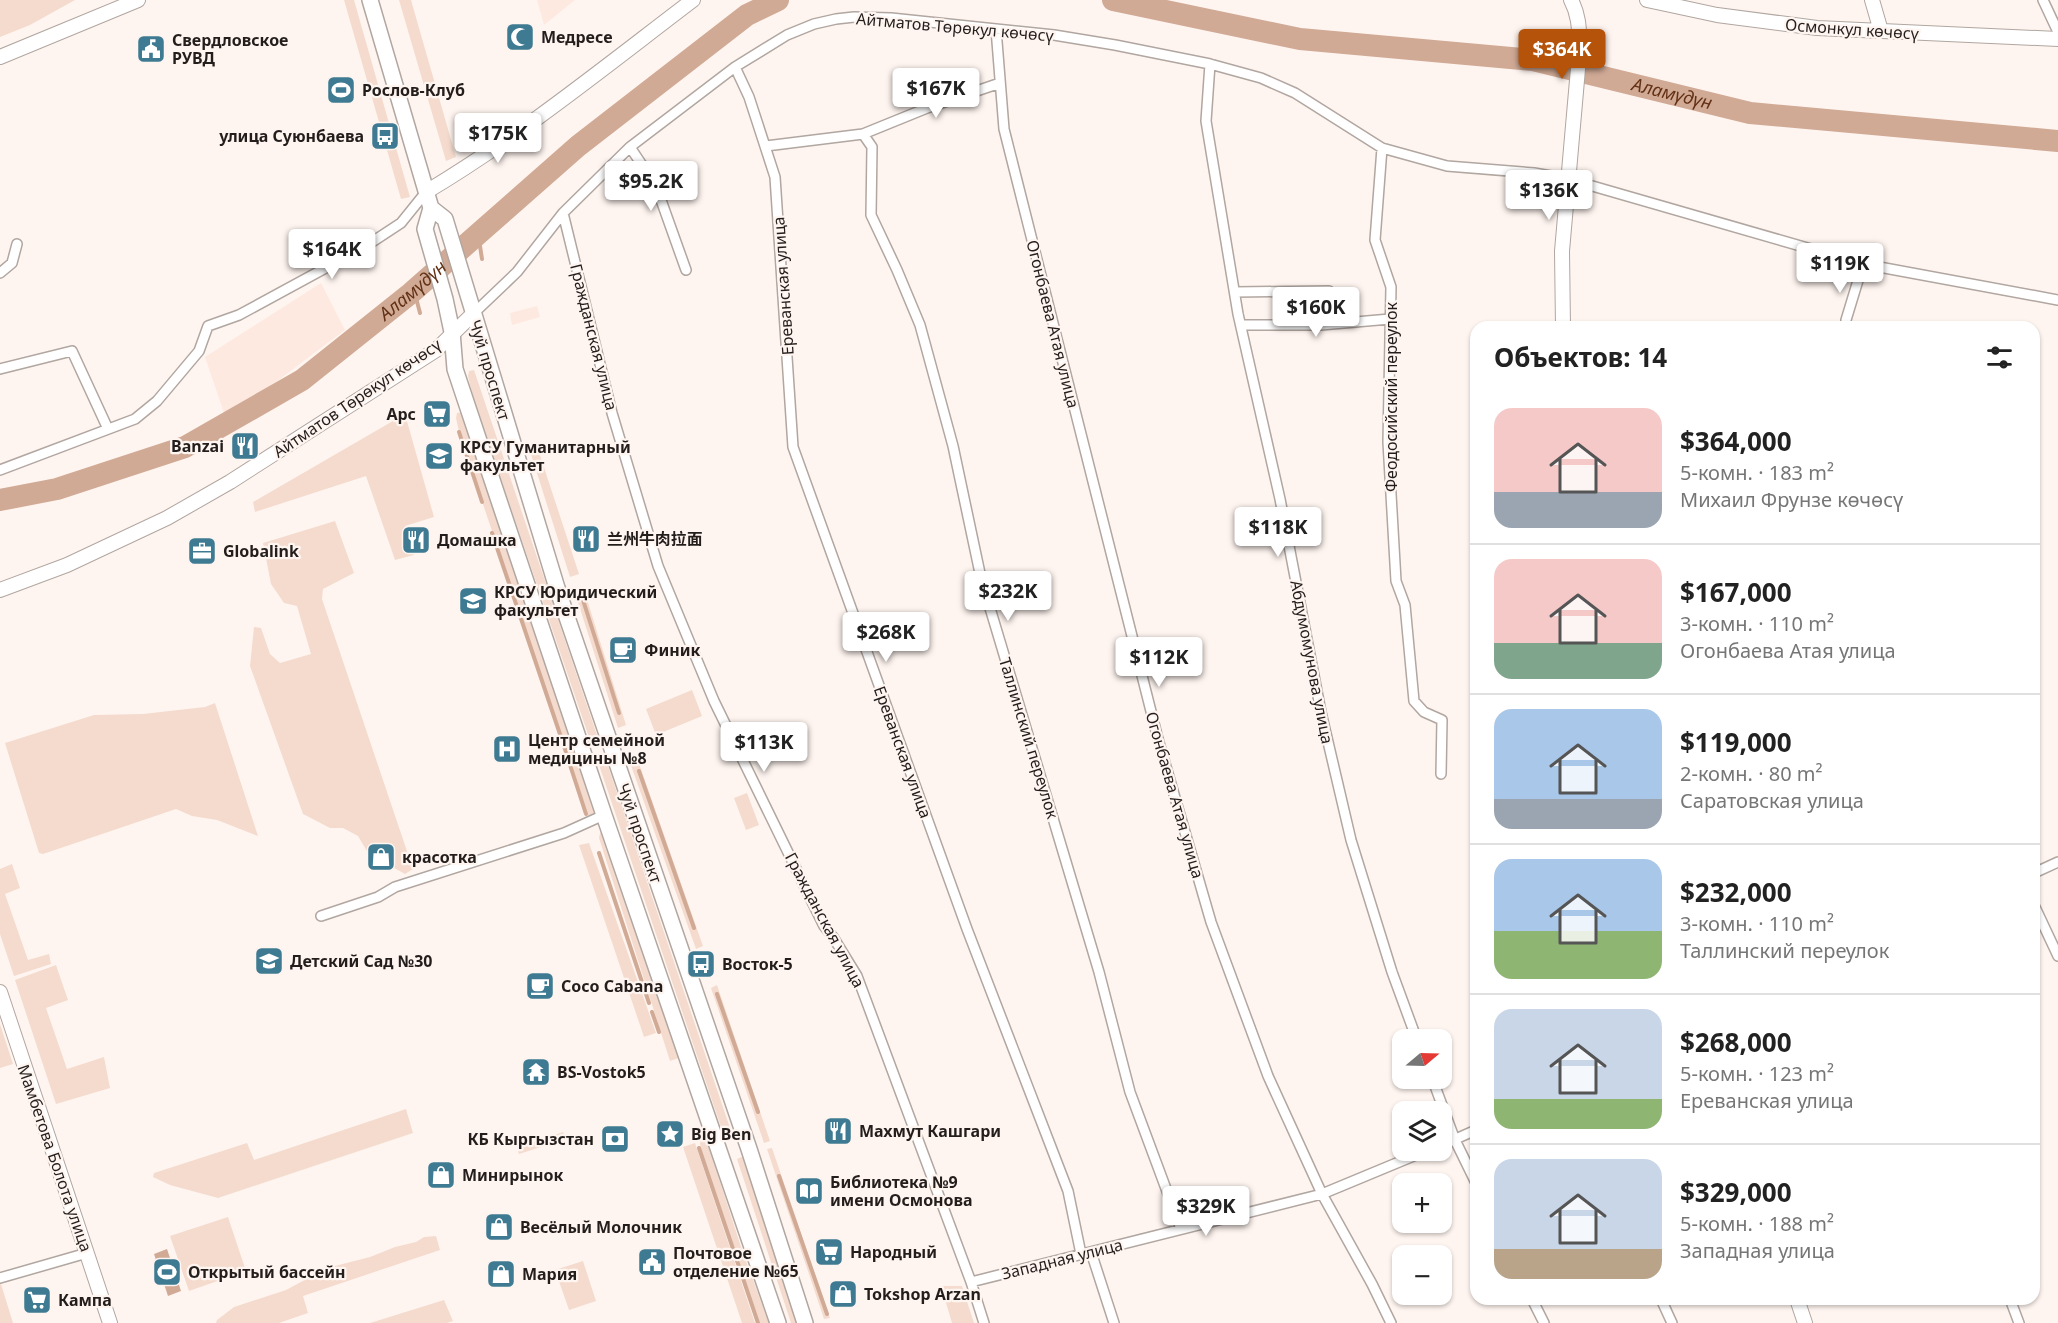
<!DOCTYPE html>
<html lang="ru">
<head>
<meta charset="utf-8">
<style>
  :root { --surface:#fff; --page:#f6f6f6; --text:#222; --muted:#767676; --line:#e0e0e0; --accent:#b45309 }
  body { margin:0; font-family:"Noto Sans","Noto Sans SC",sans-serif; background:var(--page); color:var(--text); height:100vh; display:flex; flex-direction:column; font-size:22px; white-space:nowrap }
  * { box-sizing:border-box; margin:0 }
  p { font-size:20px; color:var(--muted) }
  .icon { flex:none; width:33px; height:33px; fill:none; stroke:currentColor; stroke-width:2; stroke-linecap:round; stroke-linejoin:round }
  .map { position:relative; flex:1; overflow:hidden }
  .details { position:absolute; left:1470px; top:321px; width:570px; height:984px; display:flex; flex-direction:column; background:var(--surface); border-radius:18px; box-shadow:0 2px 4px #0004 }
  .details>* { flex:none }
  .needle { width:39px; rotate:71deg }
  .controls { position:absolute; left:1392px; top:1029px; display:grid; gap:12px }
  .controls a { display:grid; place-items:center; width:60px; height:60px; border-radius:12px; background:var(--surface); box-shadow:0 2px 4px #0004; font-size:30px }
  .price { position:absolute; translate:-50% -51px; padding:0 14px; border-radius:6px; background:#fff; color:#222; font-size:20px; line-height:39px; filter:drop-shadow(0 2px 3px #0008) }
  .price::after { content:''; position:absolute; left:50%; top:36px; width:18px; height:14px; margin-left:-9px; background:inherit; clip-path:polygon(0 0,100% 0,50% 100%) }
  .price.on { background:var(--accent); color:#fff }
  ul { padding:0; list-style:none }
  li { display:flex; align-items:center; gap:18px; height:150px; padding:0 24px }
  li+li { border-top:2px solid var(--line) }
  li span { display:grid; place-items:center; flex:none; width:168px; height:120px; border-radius:18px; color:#555 }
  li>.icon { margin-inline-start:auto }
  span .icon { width:72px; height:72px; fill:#fffc; stroke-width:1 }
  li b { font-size:26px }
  h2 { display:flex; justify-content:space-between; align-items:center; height:72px; padding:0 24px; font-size:26px }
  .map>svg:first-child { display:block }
  .built { fill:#fde9df }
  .green { fill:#f4dbce }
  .water { fill:#d1aa96 }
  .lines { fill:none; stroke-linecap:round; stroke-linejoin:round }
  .stream { stroke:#d1aa96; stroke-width:4 }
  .river { stroke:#d1aa96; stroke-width:22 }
  .street-casing { stroke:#b1a6a0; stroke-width:12 }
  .secondary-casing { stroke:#b1a6a0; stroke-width:16 }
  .primary-casing { stroke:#b1a6a0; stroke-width:18 }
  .street { stroke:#fff; stroke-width:9 }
  .secondary { stroke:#fff; stroke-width:14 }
  .primary { stroke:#fff; stroke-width:15 }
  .labels { text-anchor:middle; stroke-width:4.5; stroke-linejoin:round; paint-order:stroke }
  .street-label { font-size:16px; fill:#231e1c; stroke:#fff5f0 }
  .poi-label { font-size:16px; font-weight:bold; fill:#231e1c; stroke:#fff5f0; text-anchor:start }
  .water-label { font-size:18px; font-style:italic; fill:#633114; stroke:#fff5f0 }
</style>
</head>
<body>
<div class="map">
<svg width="2058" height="1323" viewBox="0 0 2058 1323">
  <rect width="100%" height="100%" fill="#fff5f0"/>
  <path class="built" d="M537 0H575L544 25Z
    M321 283 345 330 268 388 224 413 205 357Z
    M537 306 540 317 512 325 510 313Z"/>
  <path class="green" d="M0 0H75L30 25 0 37Z
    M344 0H354L410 197 401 199Z
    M399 0H411L456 157 446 161Z
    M474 370 600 744 592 746 472 394 468 376 469 371Z
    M462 412 597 812 588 816 460 436 456 418 457 413Z
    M405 414 434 517 405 526 414 555 395 560 366 476 255 512 253 502Z
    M536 443 579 574 570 577 528 445Z
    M335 521 354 573 323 589 322 599 413 869 405 874 387 864 392 854 376 845 368 853 358 836 343 828H330L303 814 250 666 254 627 261 628 270 654 280 663 311 654 297 606 284 603 271 584 263 543Z
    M585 593 626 725 618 728 577 599Z
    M692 690 702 716 656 735 646 709Z
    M215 703 258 836 217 820 192 816 176 809 43 854 39 853 5 743 94 715 143 714 205 707Z
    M636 755 703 946 696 949 628 757Z
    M607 763 730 1128 722 1130 599 765Z
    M747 793 759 825 746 830 734 798Z
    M605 831 679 1058 670 1061 599 838 600 833Z
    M589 843 656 1033 644 1037 579 845Z
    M12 864 20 888 5 894 28 960 49 954 51 964 14 976 0 934V869Z
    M56 965 68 1000 46 1008 67 1069 104 1057 110 1088 56 1104 15 980Z
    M717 985 770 1141 764 1143 711 988Z
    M0 1024 13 1064 0 1068Z
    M406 1109 413 1133 218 1198 170 1185 153 1177 154 1173 247 1143 254 1160Z
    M563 1132 565 1136 563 1140 519 1154 517 1148Z
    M701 1138H706L742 1250 769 1323H760L704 1162 700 1144Z
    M695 1143 755 1323H742L683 1147Z
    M772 1148 830 1318 824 1319 767 1149Z
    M744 1156 800 1323H791L737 1159Z
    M228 1217 246 1271 189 1291 170 1236Z
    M436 1236 440 1250 303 1296 308 1313 279 1323H216L217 1320 234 1307 286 1290 327 1268 370 1257 395 1247 416 1242 424 1237Z
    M583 1261 596 1301 569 1310 555 1270Z
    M0 1284H1L13 1323H0Z
    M941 1286H962L974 1323H952Z
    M444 1300 453 1321 447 1323H370Z"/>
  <path class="water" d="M167 1249 181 1291 168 1296 154 1254Z"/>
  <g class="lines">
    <path class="stream" d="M478 233 482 259
      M414 290 420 313
      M459 432 482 502
      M492 533 566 752
      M583 600 619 713
      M570 765 586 814
      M639 771 694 928
      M599 853 649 1003
      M717 994 758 1112
      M652 1012 659 1032
      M699 1148 758 1323
      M779 1176 827 1314"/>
    <g class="river">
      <path id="s1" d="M1113 0 1300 39 1533 60 1750 113 2058 141"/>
      <path id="s2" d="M0 500 57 489 185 447 302 380 411 293 578 146 747 15 778 0"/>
    </g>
    <g class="street-casing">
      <path id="street" d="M2043 0 2058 32
        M996 29 1004 129 1158 739 1211 922 1268 1076 1322 1194 1372 1284 1391 1323
        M1210 64 1206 121 1238 314 1280 499 1321 712 1351 840 1392 972 1417 1040
        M735 67 749 97 775 177 793 447 967 929 1068 1191 1081 1254
        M863 134 927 108 1000 83
        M766 146 863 134 872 147 871 215 897 270 920 325 953 446 981 578 1099 972 1130 1092 1181 1229
        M630 147 656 186 686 270
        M1382 148 1375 240 1391 287 1388 442 1396 581 1405 605 1414 701 1424 712 1442 720 1441 774
        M563 213 612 413 658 566 714 701 824 926 833 937 857 976 971 1282 984 1323
        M0 273 12 263 17 244
        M1235 292 1329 291
        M473 314 517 272 563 213 630 147 735 67 787 35 814 24 836 19 854 17 891 18 1054 35 1115 45 1210 64 1261 78 1295 93 1382 148 1447 166 1534 173 1568 179 1863 264 2058 300
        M1241 325H1321L1390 319
        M1846 327V320L1863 264
        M0 369 72 351 108 429
        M0 470 135 419 157 401 199 351 208 326 239 315 366 246 401 223 426 192
        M2034 873 2058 862
        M2034 905 2058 956
        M321 916 378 897 395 887 564 833 604 815
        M1432 1078 1455 1140 1476 1183
        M1442 1145 1476 1130
        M1091 1252 1114 1323
        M0 1278 87 1253
        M971 1282 1322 1194 1428 1150
        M1532 1299 1544 1323
        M1661 1299 1672 1323
        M2010 1299 2019 1323"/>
    </g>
    <g class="secondary-casing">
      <path id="secondary" d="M1647 0 1717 15 1817 28 2058 39
        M1872 0 1881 31
        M0 57 138 0
        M426 192C520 136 606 66 693 0
        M1563 327 1562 251 1580 46C1579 29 1579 15 1571 0
        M0 590 67 565 167 518 230 482 436 350 473 314
        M0 992 110 1323
        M1797 1299 1805 1323"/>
    </g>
    <g class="primary-casing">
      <path id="primary" d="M370 0 431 208 425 229 445 299 452 332 455 369 604 815 778 1323
        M431 208 445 219 557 588 749 1149 805 1323"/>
    </g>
    <use href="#street" class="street"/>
    <use href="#secondary" class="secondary"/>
    <use href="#primary" class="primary"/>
  </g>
  <defs>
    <g id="mosque-square" transform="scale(1.5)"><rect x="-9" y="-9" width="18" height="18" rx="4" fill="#3e7a92" stroke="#fff5f0"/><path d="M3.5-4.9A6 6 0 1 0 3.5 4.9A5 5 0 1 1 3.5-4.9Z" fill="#fff"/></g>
    <g id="civic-square" transform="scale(1.5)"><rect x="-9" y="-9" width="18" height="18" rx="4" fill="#3e7a92" stroke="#fff5f0"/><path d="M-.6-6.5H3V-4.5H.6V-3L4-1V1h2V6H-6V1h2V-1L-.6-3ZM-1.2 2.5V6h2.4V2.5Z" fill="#fff"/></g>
    <g id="stadium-square" transform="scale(1.5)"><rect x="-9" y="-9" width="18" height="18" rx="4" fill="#3e7a92" stroke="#fff5f0"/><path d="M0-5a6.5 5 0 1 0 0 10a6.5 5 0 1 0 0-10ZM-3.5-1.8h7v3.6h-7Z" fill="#fff"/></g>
    <g id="bus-square" transform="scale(1.5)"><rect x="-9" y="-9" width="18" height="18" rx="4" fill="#3e7a92" stroke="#fff5f0"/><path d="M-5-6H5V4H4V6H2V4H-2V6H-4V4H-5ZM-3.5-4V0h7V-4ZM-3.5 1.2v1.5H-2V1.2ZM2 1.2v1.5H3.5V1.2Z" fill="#fff"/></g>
    <g id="supermarket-square" transform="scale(1.5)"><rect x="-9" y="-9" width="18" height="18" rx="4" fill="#3e7a92" stroke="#fff5f0"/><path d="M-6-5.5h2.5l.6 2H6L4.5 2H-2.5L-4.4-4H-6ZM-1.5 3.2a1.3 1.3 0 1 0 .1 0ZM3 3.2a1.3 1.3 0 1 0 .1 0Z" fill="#fff"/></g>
    <g id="restaurant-square" transform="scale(1.5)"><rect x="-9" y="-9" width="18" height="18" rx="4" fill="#3e7a92" stroke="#fff5f0"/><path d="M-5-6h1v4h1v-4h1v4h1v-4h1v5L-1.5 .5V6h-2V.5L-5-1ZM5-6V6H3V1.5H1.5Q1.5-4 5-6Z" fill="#fff"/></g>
    <g id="university-square" transform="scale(1.5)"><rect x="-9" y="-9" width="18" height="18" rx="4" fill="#3e7a92" stroke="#fff5f0"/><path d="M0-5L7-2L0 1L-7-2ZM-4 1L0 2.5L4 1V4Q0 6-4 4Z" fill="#fff"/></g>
    <g id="office-square" transform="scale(1.5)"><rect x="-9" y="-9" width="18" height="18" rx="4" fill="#3e7a92" stroke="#fff5f0"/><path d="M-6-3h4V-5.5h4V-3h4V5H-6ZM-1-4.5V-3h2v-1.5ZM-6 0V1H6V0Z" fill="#fff"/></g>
    <g id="cafe-square" transform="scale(1.5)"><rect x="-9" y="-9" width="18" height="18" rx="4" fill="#3e7a92" stroke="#fff5f0"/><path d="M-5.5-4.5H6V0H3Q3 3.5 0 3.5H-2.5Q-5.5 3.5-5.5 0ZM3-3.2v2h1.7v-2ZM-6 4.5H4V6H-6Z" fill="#fff"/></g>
    <g id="hospital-square" transform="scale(1.5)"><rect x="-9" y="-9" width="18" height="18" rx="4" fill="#3e7a92" stroke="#fff5f0"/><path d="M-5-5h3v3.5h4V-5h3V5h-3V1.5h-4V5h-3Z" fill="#fff"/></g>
    <g id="shop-square" transform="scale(1.5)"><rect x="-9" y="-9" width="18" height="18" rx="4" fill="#3e7a92" stroke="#fff5f0"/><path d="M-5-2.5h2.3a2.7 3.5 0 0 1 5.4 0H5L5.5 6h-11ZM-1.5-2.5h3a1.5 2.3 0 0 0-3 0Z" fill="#fff"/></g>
    <g id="school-square" transform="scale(1.5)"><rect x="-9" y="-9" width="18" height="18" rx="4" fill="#3e7a92" stroke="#fff5f0"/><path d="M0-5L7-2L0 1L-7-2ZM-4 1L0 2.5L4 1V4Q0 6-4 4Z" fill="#fff"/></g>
    <g id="temple-square" transform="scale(1.5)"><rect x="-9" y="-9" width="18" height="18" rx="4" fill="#3e7a92" stroke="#fff5f0"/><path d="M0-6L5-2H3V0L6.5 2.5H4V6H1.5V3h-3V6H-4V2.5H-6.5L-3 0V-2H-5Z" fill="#fff"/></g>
    <g id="sight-square" transform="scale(1.5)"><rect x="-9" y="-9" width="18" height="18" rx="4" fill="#3e7a92" stroke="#fff5f0"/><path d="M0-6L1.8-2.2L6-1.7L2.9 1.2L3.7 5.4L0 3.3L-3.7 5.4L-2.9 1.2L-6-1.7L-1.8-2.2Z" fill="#fff"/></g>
    <g id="bank-square" transform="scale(1.5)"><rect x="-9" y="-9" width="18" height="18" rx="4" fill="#3e7a92" stroke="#fff5f0"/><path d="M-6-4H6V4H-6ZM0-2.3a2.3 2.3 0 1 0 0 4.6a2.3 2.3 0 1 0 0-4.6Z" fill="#fff"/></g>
    <g id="library-square" transform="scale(1.5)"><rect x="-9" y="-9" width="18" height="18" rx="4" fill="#3e7a92" stroke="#fff5f0"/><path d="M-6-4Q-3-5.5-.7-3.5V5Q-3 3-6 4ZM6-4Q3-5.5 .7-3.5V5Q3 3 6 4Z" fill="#fff"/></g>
  </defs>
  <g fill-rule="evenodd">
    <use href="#mosque-square" x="520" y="37"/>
    <use href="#civic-square" x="151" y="49"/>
    <use href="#stadium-square" x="341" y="90"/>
    <use href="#bus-square" x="385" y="136"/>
    <use href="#supermarket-square" x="437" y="414"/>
    <use href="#restaurant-square" x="245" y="446"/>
    <use href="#university-square" x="439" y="456"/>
    <use href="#restaurant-square" x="586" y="539"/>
    <use href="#restaurant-square" x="416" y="540"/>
    <use href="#office-square" x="202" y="551"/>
    <use href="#university-square" x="473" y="601"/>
    <use href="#cafe-square" x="623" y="650"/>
    <use href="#hospital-square" x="507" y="749"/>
    <use href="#shop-square" x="381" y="857"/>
    <use href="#school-square" x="269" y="961"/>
    <use href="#bus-square" x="701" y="964"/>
    <use href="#cafe-square" x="540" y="986"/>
    <use href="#temple-square" x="536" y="1072"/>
    <use href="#restaurant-square" x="838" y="1131"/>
    <use href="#sight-square" x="670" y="1134"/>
    <use href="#bank-square" x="615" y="1139"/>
    <use href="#shop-square" x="441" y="1175"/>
    <use href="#library-square" x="809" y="1191"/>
    <use href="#shop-square" x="499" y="1227"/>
    <use href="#supermarket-square" x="829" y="1252"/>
    <use href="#civic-square" x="652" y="1262"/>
    <use href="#stadium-square" x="167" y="1272"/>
    <use href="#shop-square" x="501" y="1274"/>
    <use href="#shop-square" x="843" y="1294"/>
    <use href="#supermarket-square" x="37" y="1300"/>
  </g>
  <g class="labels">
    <g class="street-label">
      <text transform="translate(955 27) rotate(5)" y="6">Айтматов Төрөкул көчөсү</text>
      <text transform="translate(1852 29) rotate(4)" y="6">Осмонкул көчөсү</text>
      <text transform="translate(783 286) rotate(-94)" y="6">Ереванская улица</text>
      <text transform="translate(1053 324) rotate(76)" y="6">Огонбаева Атая улица</text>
      <text transform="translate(594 337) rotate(76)" y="6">Гражданская улица</text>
      <text transform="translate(490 370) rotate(73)" y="6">Чуй проспект</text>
      <text transform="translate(1391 397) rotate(-90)" y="6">Феодосийский переулок</text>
      <text transform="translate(357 398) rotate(-34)" y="6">Айтматов Төрөкул көчөсү</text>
      <text transform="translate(1312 662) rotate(79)" y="6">Абдумомунова улица</text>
      <text transform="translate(1029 738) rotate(73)" y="6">Таллинский переулок</text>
      <text transform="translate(903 752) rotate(70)" y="6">Ереванская улица</text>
      <text transform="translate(1175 795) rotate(74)" y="6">Огонбаева Атая улица</text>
      <text transform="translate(640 833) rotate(71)" y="6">Чуй проспект</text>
      <text transform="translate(825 920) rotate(62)" y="6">Гражданская улица</text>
      <text transform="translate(55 1158) rotate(71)" y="6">Мамбетова Болота улица</text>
      <text transform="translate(1062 1259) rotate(-14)" y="6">Западная улица</text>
    </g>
    <g class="poi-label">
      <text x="541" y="43">Медресе</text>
      <text x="172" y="46">Свердловское<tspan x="172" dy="18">РУВД</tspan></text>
      <text x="362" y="96">Рослов-Клуб</text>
      <text x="364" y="142" text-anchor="end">улица Суюнбаева</text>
      <text x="416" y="420" text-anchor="end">Арс</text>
      <text x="224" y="452" text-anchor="end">Banzai</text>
      <text x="460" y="453">КРСУ Гуманитарный<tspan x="460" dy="18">факультет</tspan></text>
      <text x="607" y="545">兰州牛肉拉面</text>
      <text x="437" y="546">Домашка</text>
      <text x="223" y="557">Globalink</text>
      <text x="494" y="598">КРСУ Юридический<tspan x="494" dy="18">факультет</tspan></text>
      <text x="644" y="656">Финик</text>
      <text x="528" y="746">Центр семейной<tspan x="528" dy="18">медицины №8</tspan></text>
      <text x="402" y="863">красотка</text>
      <text x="290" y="967">Детский Сад №30</text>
      <text x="722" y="970">Восток-5</text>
      <text x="561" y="992">Coco Cabana</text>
      <text x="557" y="1078">BS-Vostok5</text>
      <text x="859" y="1137">Махмут Кашгари</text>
      <text x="691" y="1140">Big Ben</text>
      <text x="594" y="1145" text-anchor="end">КБ Кыргызстан</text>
      <text x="462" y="1181">Минирынок</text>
      <text x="830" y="1188">Библиотека №9<tspan x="830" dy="18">имени Осмонова</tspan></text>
      <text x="520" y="1233">Весёлый Молочник</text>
      <text x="850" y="1258">Народный</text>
      <text x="673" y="1259">Почтовое<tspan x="673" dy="18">отделение №65</tspan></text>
      <text x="188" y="1278">Открытый бассейн</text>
      <text x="522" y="1280">Мария</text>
      <text x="864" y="1300">Tokshop Arzan</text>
      <text x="58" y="1306">Кампа</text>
    </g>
    <g class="water-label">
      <text dy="6" stroke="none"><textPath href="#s1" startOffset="568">Аламүдүн</textPath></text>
      <text dy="6" stroke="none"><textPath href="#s2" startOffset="470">Аламүдүн</textPath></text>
    </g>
  </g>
</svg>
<div class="controls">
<a><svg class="needle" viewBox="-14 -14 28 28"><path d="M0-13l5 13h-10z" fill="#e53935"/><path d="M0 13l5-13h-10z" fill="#767676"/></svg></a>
<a><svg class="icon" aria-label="layers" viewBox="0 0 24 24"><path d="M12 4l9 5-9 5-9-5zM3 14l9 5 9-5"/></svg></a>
<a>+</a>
<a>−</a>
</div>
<b class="price on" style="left:1562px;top:80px">$364K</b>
<b class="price" style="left:936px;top:119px">$167K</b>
<b class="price" style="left:498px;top:164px">$175K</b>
<b class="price" style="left:651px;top:212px">$95.2K</b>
<b class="price" style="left:1549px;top:221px">$136K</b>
<b class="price" style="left:332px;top:280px">$164K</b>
<b class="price" style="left:1840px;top:294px">$119K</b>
<b class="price" style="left:1316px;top:338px">$160K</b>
<b class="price" style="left:1278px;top:558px">$118K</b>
<b class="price" style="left:1008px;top:622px">$232K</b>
<b class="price" style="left:886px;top:663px">$268K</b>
<b class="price" style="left:1159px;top:688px">$112K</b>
<b class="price" style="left:764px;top:773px">$113K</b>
<b class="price" style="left:1206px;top:1237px">$329K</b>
<section class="details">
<h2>Объектов: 14<svg class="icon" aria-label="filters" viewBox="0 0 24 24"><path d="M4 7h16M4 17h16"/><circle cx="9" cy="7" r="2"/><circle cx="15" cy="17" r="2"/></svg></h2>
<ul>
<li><span style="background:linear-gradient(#f6c9c9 70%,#9aa5b1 0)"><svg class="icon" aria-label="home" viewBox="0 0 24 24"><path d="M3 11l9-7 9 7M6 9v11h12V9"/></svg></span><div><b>$364,000</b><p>5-комн. · 183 m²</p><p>Михаил Фрунзе көчөсү</p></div></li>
<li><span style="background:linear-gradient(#f6c9c9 70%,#7fa58c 0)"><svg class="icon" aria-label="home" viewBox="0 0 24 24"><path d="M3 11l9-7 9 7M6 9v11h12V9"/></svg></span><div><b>$167,000</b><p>3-комн. · 110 m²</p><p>Огонбаева Атая улица</p></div></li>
<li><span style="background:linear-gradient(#a9c7e8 75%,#9aa5b1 0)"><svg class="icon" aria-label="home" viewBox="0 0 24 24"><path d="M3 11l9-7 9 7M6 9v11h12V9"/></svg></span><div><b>$119,000</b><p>2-комн. · 80 m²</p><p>Саратовская улица</p></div></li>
<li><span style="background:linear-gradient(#a9c7e8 60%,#8fb573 0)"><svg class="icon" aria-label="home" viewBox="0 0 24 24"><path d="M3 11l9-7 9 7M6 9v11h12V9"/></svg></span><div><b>$232,000</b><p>3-комн. · 110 m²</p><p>Таллинский переулок</p></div></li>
<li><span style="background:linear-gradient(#c9d6e8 75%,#8fb573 0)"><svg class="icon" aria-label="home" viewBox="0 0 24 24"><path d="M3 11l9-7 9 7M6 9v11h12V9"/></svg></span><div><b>$268,000</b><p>5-комн. · 123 m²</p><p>Ереванская улица</p></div></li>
<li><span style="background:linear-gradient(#c9d6e8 75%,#b9a48a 0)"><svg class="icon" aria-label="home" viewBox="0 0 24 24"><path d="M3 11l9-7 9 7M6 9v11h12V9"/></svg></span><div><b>$329,000</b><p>5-комн. · 188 m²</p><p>Западная улица</p></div></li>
</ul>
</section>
</div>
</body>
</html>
